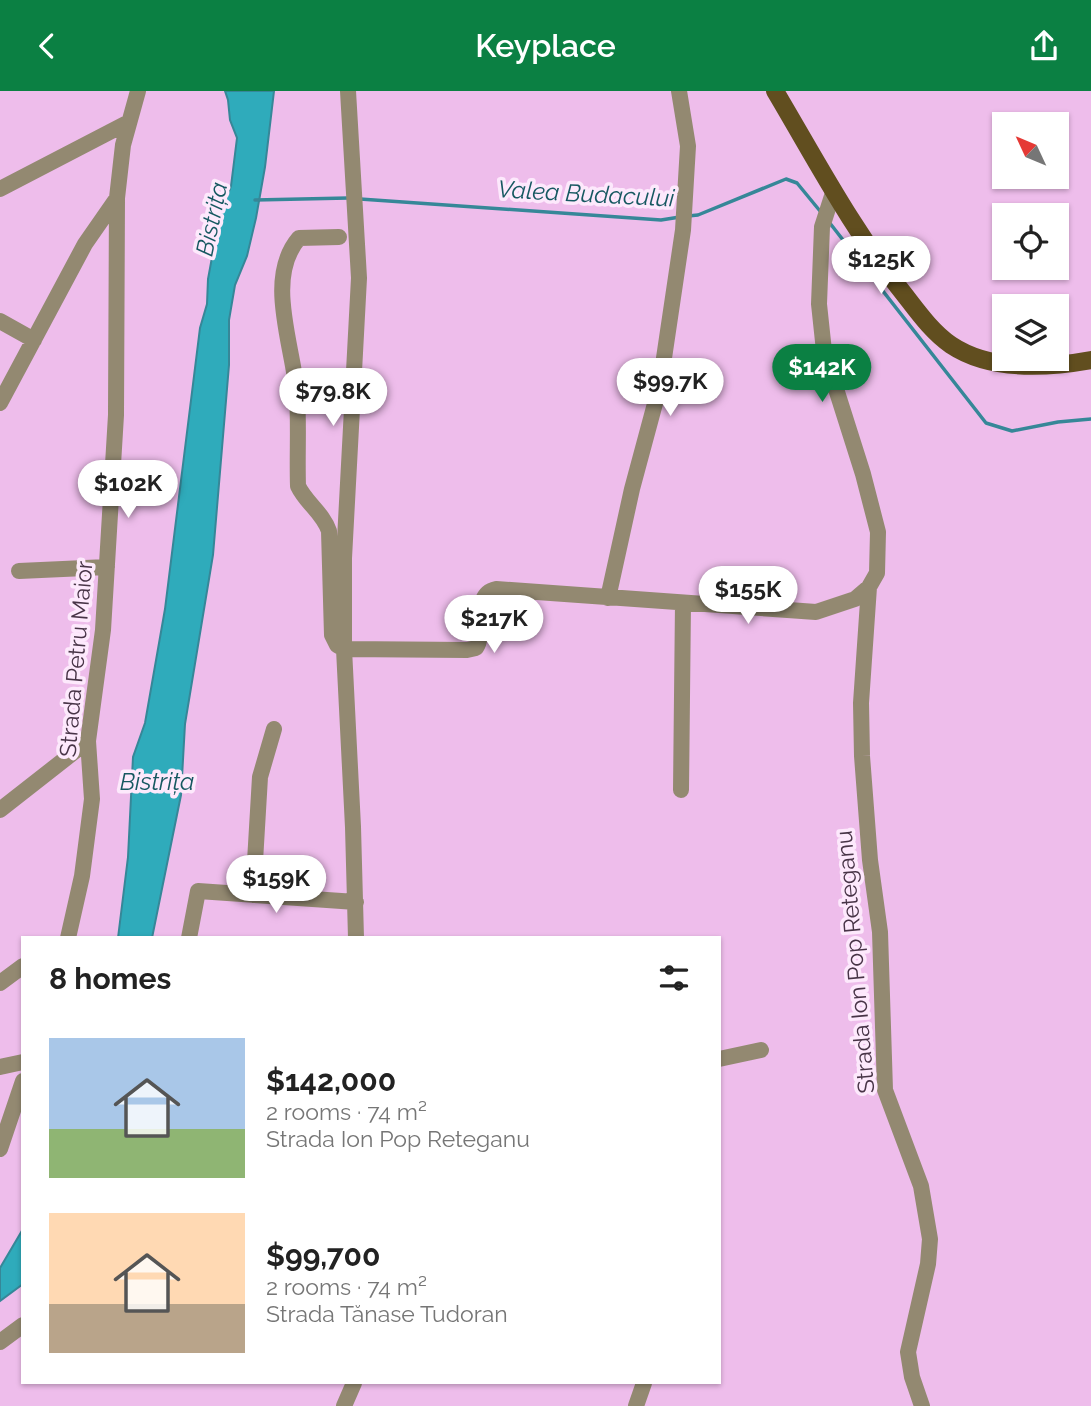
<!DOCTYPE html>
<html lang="en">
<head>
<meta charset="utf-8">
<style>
  :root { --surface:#fff; --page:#f6f6f6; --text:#222; --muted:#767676; --accent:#0b8043 }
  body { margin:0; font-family:Raleway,sans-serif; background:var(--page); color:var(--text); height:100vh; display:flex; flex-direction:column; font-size:26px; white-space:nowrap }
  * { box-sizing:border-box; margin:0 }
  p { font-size:23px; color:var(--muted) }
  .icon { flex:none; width:38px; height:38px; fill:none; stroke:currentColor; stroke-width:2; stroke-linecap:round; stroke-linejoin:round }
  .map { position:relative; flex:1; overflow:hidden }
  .details { position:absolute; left:21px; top:845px; width:700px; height:448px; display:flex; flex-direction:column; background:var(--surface); border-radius:0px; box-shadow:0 2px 5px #0004 }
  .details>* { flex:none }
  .needle { width:46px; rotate:314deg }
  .controls { position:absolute; left:992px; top:21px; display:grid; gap:14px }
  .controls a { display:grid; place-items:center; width:77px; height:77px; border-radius:0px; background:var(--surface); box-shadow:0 2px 5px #0004; font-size:35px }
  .price { position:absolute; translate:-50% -60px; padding:0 16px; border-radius:24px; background:#fff; color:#222; font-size:23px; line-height:46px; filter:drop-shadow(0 2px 4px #0008) }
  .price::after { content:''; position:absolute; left:50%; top:42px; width:21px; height:16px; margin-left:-10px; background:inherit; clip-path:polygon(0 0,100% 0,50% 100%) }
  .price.current { background:var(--accent); color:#fff }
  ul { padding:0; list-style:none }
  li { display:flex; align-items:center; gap:21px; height:175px; padding:0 28px }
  li span { display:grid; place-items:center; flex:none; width:196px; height:140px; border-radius:0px; color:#555 }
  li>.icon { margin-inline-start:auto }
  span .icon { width:84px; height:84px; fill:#fffc; stroke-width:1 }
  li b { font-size:30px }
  h2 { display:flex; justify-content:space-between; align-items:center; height:84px; padding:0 28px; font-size:30px }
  header { display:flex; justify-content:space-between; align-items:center; height:91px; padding:0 28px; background:var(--accent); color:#fff; font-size:32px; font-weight:600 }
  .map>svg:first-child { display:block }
  .water { fill:#2fabbb; stroke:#368798; stroke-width:2 }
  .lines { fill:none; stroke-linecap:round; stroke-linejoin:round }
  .stream { stroke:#368798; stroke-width:3.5 }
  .minor { stroke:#938971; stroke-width:16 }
  .major { stroke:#614e1f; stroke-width:18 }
  .labels { text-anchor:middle; stroke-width:7; stroke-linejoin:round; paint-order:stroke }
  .street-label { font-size:23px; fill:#483447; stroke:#fde9fc }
  .water-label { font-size:24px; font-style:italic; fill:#165861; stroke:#fde9fc }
</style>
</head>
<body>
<header><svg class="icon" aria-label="back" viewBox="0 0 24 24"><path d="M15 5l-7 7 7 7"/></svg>Keyplace<svg class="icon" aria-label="share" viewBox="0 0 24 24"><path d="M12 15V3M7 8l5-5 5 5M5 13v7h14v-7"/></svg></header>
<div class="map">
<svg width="1091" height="1315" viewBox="0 0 1091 1315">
  <rect width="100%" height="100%" fill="#eebdeb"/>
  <path class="water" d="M225 0H274L265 76 256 127 247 165 235 194 229 229V274L213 464 185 633 181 704 152 847H118L128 766 133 666 145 632 165 518 200 237 207 213 208 188 220 123 231 95 237 47 230 29 228 9Z
    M23 1138V1193L0 1210V1177Z"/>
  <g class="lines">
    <path class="stream" d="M360 108 661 129 680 126
      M255 109 348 107
      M688 125 698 124 786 88 797 92 820 120
      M829 131 986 332 1012 340 1058 331 1091 328"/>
    <path class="minor" d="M348 0 359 187 344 467V558L353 736 356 847
      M0 98 127 32
      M339 146 299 147C264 188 294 256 297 304 299 334 297 365 298 395 306 412 323 422 329 440L332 544 337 554 344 558
      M0 230 34 249
      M0 312 85 153 117 107
      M19 480 107 476
      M869 496 861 612 862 665 870 769 880 841 885 999 921 1095 930 1148 928 1173 908 1261 912 1286 922 1315
      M608 507 632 398 660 294 683 139 688 55 679 0
      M344 558 467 559 476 557C487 540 471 503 496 498L816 521 855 508 869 496 877 482 878 441 863 383 824 260 819 213 822 136 833 102
      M681 699 683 512
      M0 719 88 650
      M253 804 260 686 274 638
      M68 847 82 785 92 708 88 650 103 539 116 324 117 107 123 54 138 0
      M189 847 198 800 356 811
      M0 892 23 875
      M719 968 761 959
      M0 976 23 971
      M0 1058 23 990
      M0 1251 23 1234
      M344 1315 354 1292
      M636 1315 644 1292"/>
    <path class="major" d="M775 0C816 69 853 140 904 203 918 221 932 241 951 254 990 280 1047 277 1091 269"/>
  </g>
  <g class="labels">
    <g class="street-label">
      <text transform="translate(76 568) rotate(-85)" y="8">Strada Petru Maior</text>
      <text transform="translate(855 871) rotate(-95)" y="8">Strada Ion Pop Reteganu</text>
    </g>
    <g class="water-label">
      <text transform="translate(586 103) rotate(3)" y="8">Valea Budacului</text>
      <text transform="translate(212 128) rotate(-78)" y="8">Bistrița</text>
      <text x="157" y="699">Bistrița</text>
    </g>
  </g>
</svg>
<div class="controls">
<a><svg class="needle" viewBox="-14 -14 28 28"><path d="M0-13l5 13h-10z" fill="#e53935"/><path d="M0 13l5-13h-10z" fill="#767676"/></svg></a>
<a><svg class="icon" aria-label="locate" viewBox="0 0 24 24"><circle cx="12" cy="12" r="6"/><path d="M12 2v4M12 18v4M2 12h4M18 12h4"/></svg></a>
<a><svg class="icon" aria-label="layers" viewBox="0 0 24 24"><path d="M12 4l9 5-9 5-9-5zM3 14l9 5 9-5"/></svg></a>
</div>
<b class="price" style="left:881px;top:205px">$125K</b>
<b class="price current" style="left:822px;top:313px">$142K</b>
<b class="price" style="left:670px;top:327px">$99.7K</b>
<b class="price" style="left:333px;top:337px">$79.8K</b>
<b class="price" style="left:128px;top:429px">$102K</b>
<b class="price" style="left:748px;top:535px">$155K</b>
<b class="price" style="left:494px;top:564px">$217K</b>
<b class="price" style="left:276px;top:824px">$159K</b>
<section class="details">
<h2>8 homes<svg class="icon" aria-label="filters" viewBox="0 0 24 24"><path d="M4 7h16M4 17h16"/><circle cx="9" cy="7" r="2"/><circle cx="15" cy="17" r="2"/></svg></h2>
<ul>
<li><span style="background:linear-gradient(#a9c7e8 65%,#8fb573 0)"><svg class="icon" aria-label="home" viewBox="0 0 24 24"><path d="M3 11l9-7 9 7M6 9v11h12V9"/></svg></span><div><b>$142,000</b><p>2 rooms · 74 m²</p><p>Strada Ion Pop Reteganu</p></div></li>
<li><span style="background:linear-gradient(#ffd9b3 65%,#b9a48a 0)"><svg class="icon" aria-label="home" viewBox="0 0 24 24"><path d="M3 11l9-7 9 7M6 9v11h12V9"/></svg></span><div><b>$99,700</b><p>2 rooms · 74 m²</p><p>Strada Tănase Tudoran</p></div></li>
</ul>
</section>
</div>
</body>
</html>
